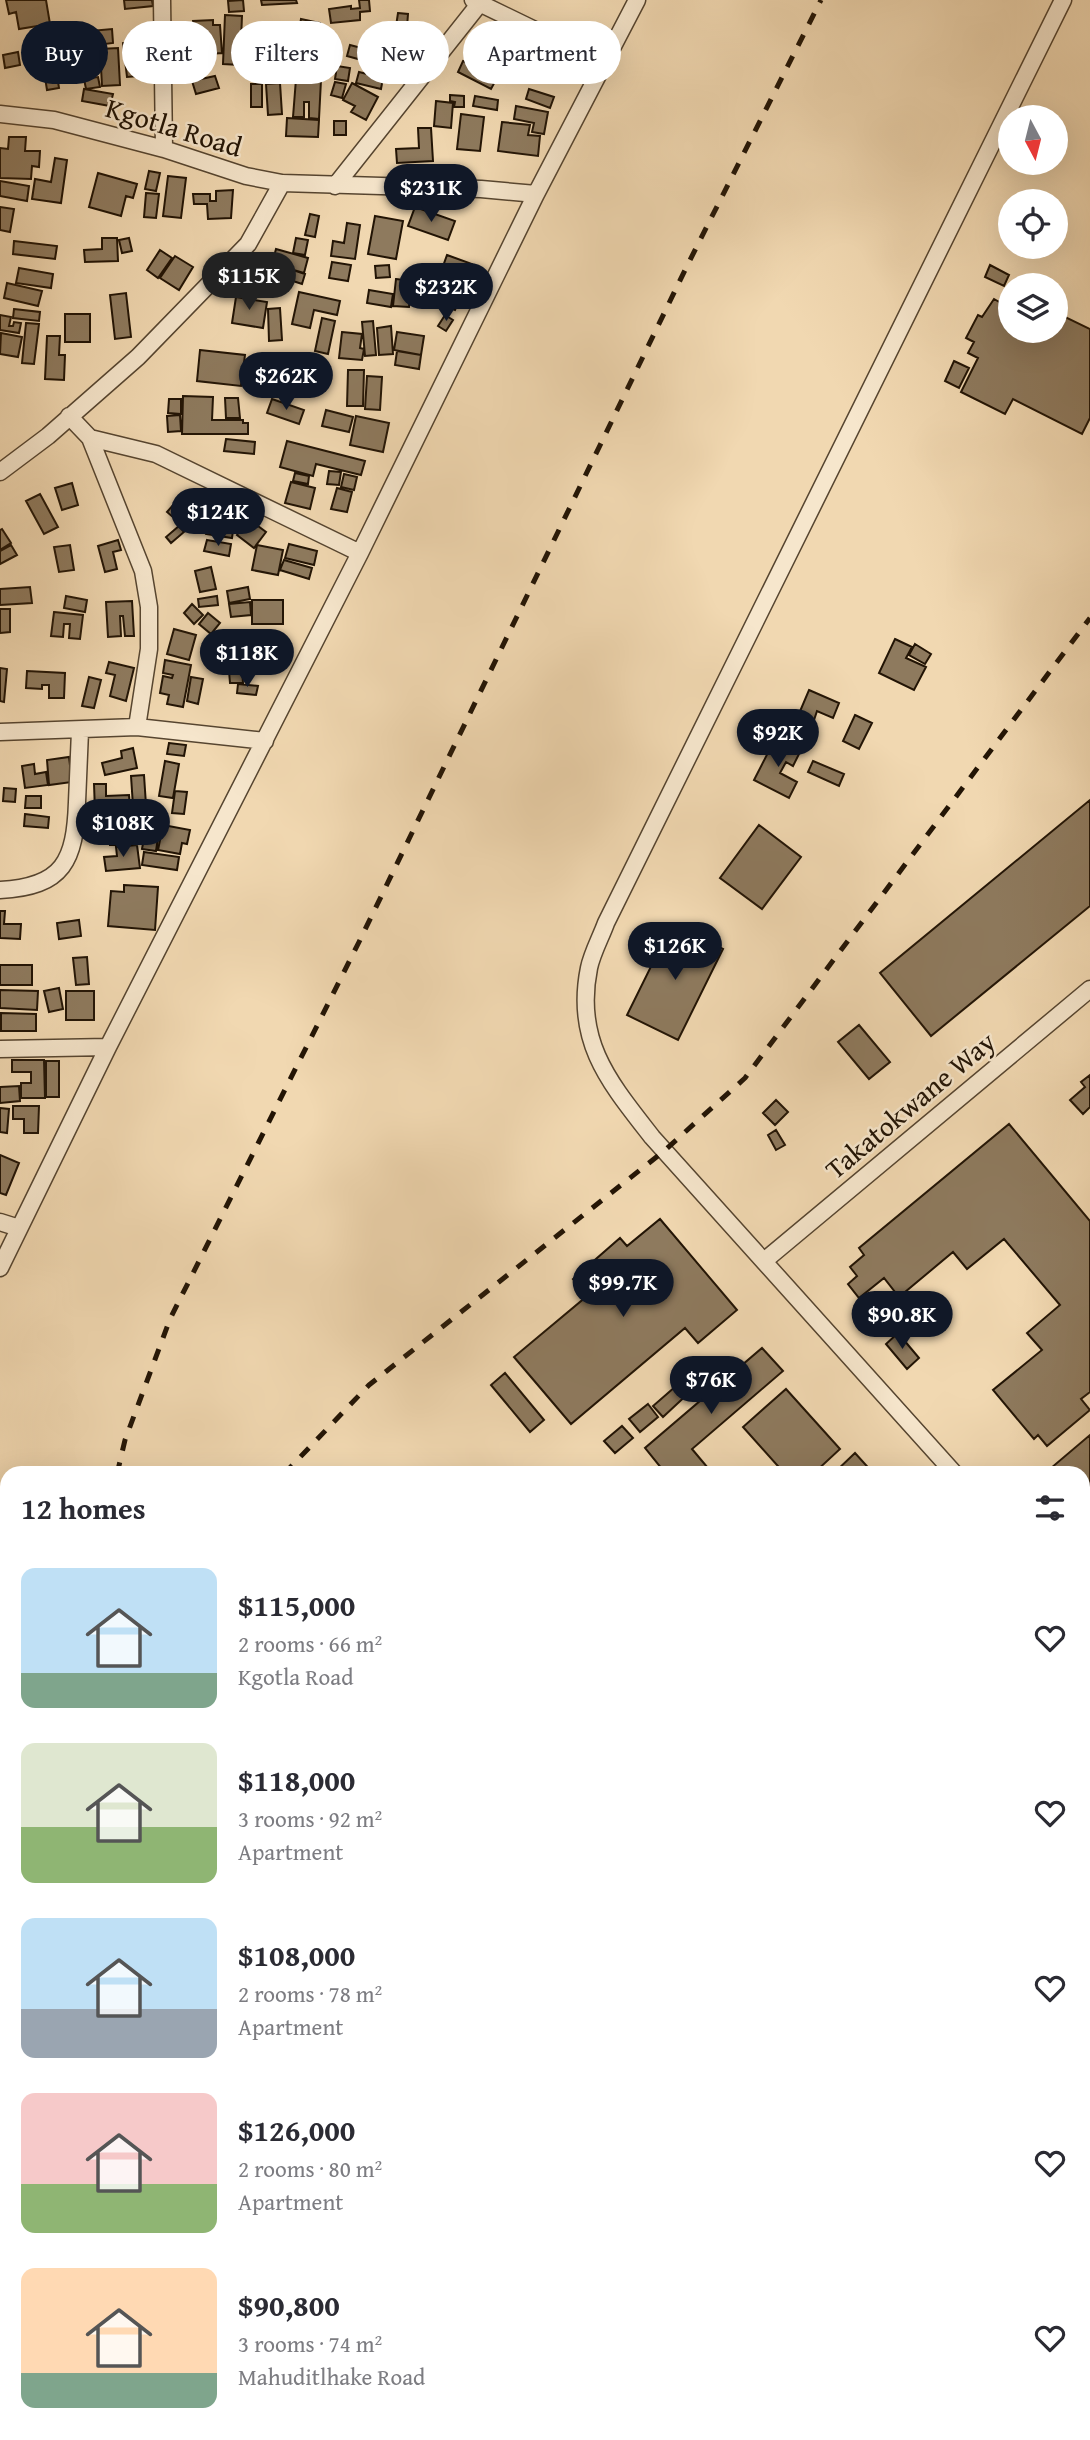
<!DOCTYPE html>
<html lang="en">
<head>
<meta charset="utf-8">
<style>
  :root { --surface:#fff; --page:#f7f7f7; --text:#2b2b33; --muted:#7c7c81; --accent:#111827 }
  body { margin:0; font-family:"Gentium Book Plus",serif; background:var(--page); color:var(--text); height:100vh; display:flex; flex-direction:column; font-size:26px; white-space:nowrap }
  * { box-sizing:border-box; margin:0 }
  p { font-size:23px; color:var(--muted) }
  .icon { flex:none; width:38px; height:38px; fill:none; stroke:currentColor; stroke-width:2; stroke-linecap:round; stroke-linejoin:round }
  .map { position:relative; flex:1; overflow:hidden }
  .panel { position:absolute; left:0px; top:1466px; width:1090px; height:975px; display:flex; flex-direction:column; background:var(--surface); border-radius:21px 21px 0 0; box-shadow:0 7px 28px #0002 }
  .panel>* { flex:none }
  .hud { position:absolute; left:21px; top:21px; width:700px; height:63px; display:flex; gap:14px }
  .needle { width:46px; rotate:173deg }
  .fabs { position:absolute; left:998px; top:105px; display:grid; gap:14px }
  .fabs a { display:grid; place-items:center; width:70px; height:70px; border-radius:50%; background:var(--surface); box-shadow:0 7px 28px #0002; font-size:35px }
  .price { position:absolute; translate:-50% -60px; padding:0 16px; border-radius:24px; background:var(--accent); color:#fff; font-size:23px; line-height:46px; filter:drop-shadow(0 2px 4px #0008) }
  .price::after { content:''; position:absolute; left:50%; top:42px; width:21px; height:16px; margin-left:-10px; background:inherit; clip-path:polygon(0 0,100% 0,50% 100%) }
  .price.active { background:#222; color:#fff }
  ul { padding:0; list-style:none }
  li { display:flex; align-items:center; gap:21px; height:175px; padding:0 21px }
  li span { display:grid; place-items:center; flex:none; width:196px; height:140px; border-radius:14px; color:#555 }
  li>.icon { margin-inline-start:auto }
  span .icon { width:84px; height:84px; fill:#fffc; stroke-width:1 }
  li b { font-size:30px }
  h2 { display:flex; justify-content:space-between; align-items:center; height:84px; padding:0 21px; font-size:30px }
  .chip { padding:0 24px; border-radius:32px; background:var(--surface); box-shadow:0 7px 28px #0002; font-size:24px; line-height:63px }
  .chip.active { background:var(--accent); color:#fff }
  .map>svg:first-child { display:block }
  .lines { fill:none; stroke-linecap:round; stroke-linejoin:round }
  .stream { stroke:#746149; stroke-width:6 }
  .building { fill:#8e7a5e; stroke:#221405; stroke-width:2 }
  .minor-casing { stroke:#564530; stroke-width:19 }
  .primary-casing { stroke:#221405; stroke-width:28 }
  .minor { stroke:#f6e6cc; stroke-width:16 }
  .primary { stroke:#f1d8b1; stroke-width:24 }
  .rail { stroke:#221405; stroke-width:5; stroke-dasharray:12 12; stroke-linecap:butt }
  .labels { text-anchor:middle; stroke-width:5; stroke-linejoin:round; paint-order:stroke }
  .street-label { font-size:28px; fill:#221405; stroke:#f6e6cc }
</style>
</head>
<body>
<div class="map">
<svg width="1090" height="2440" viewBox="0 0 1090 2440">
  <rect width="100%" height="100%" fill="#f1d8b1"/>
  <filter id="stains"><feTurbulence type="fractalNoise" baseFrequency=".00286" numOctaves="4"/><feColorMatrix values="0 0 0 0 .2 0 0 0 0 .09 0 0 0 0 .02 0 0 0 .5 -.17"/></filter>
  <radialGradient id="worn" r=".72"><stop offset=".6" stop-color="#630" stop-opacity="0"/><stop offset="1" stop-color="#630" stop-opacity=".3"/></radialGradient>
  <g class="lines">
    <path class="stream" d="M0 1859H7"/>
  </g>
  <path class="building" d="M6 0H46L50 24 19 29 16 12 9 14Z
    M124 0H152L153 6 125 9Z
    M243 0 244 11 229 12 228 1Z
    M261 0H296L297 3 262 5Z
    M359 0H369L370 11 360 12V20L331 23 329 9 351 6V9L360 8Z
    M398 13 408 14 407 27 396 26Z
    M225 15 242 16 240 65 223 64Z
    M301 19 320 23 318 35 299 31Z
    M213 20V25H220L222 53 194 55 193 21Z
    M491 23 521 39 502 73 473 56Z
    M268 25 270 51 254 52 252 26Z
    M112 29 113 43 82 47 80 32Z
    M189 31 190 51 180 52 179 32Z
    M148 40 152 75 127 77 123 43Z
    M371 41 382 43 379 52 390 55 387 67 347 56 350 45 369 50Z
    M52 44 59 88 47 90 42 58 30 59 28 48Z
    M530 44 543 46 538 68 525 66Z
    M118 48 120 85 102 86 100 49Z
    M18 52 20 65 5 68 3 55Z
    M547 58 566 63 560 81 542 76Z
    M463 61 497 78 491 89 458 72Z
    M337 66 350 68 348 81 335 79Z
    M359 72 383 78 381 89 356 83Z
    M215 76 219 88 196 94 192 81Z
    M98 77 100 87 86 89 84 79Z
    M296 79 321 80 319 119 309 118V102H304V117H293Z
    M335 82 346 84 342 98 331 95Z
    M280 83 282 114 268 115 266 84Z
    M352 83 378 97 366 120 351 112 355 106 343 100Z
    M251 84H262V107H251Z
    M84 89 113 94 110 106 82 101Z
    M529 89 554 97 550 108 526 99Z
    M450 95 464 96V107H454L455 102 450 101Z
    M475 96 498 100 497 110 473 106Z
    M436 101 453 103 451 128 434 126Z
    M516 106 548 112 544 134 532 132 534 123 514 119Z
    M461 114 484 117 480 151 457 149Z
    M287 118 319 120 318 137 286 136Z
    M334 121H346V135H334Z
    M502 122 530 125 528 135 540 136 538 156 498 151Z
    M418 128H431L433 161 397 163 396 149 419 148Z
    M9 137H26L25 151H40L39 167 32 166 31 179 0 178V148L8 149Z
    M55 158 67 160 61 203 32 199 35 179 51 182Z
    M149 171 160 173 156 191 145 189Z
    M98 173 137 184 133 198 126 196 121 216 89 207Z
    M168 176 186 178 181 218 163 216Z
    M0 181 29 186 27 201 0 196Z
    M233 190 231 218 208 219 207 204H194L193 194H210V201H216V191Z
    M146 193 159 194 156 218 144 217Z
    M0 207 14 209 10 232 0 230Z
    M415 207 455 221 448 240 408 226Z
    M310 214 319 216 315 237 305 235Z
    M375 216 403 221 396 259 368 254Z
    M347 223 360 225 355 259 331 256 333 241 344 243Z
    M102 238H117L118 261 85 262 84 250 102 249Z
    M129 238 132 251 122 253 119 240Z
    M296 238 308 240 305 255 293 253Z
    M14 241 57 246 55 259 13 254Z
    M276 249 308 258 304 273 272 264Z
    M160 250 172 258 158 278 147 270Z
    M447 255 472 264 466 281 441 272Z
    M175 256 193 267 179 290 160 278Z
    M332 262 351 265 348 281 329 278Z
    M389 265 390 277 376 278 375 266Z
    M990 265 1009 275 1004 286 985 277Z
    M19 268 53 274 51 288 16 283Z
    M293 270 305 274 302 284 290 280Z
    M432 272 466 286 455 310 443 305 448 294 427 285Z
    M396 279 412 281 409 307 393 306Z
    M7 283 42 291 38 306 4 298Z
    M1009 289 1010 331H1055V312L1090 329V418L1082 434 1013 399 1005 414 961 392 978 358 968 353 974 342 966 338 978 315 982 317 994 299 1001 303Z
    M369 290 393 294 391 307 367 303Z
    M299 292 340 301 337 315 314 310 310 328 292 324Z
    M126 293 131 337 115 339 110 295Z
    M236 297 267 302 263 328 232 323Z
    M280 308 282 340 269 341 268 309Z
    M14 309 40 312 39 321 13 318Z
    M65 314H90V342H65Z
    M0 315 11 317 9 326H13L14 322 21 323 19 333 0 330Z
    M445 315 453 320 446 331 438 326Z
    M322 318 335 321 328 354 315 351Z
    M373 321 376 355 365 356 362 322Z
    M26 323 39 324 34 364 22 363Z
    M391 326 393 354 379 355 377 328Z
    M342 332 362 334 360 348 364 349 362 360 339 358Z
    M397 332 424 336 421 355 394 350Z
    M1 333 22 337 18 357 0 354Z
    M47 336H60L59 355H65L64 380 45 379Z
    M200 350 245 355 241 386 197 381Z
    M397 351 421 355 419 369 395 365Z
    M954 361 969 368 959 388 945 381Z
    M246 363H260V386H246Z
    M348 370H364L363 406H347Z
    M367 376 382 377 380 410 365 409Z
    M183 396 213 397 212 420H243V423H248V434H182Z
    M225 398H238L240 418H226Z
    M169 399H181V414L168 413Z
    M272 399 304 410 299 424 267 413Z
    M326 410 353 417 349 432 322 426Z
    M180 415 181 431 168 432 167 416Z
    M356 416 389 423 383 452 350 445Z
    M226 439 255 442 254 454 224 451Z
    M287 441 365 461 361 475 316 464 313 476 280 467Z
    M329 471 341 472 339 485 327 484Z
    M295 473 309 476 308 484 293 481Z
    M344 474 357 477 354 490 341 487Z
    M291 482 315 488 310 509 285 503Z
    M72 483 78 505 62 510 55 488Z
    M337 488 352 492 347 512 331 509Z
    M40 494 58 527 44 534 26 501Z
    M182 495 198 509 182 525 167 512Z
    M218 507 233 509 232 515 235 516 232 538 206 534 209 512 217 513Z
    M254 523 266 532 254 548 237 535 244 525 250 529Z
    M179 526 184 532 171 543 166 537Z
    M2 529 11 543 0 550V530Z
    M118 540 121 550 113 552 117 569 105 572 98 546Z
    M207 540 231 544 229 556 204 551Z
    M289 544 317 551 314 565 285 558Z
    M11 545 17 555 0 564V551Z
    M70 545 74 570 59 572 54 547Z
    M257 545 283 550 278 575 252 570Z
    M284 560 312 568 309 579 280 570Z
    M211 567 216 589 200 592 195 571Z
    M30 587 32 603 0 605V589Z
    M248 587 250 599 229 603 227 591Z
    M66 596 87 600 85 612 64 608Z
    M217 596 218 605 199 607 198 599Z
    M252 600H283V624H252Z
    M132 601 134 636H125L123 616H120L121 636 108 637 106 602Z
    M250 602 251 615 231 617 229 604Z
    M192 604 203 615 194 624 184 613Z
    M0 609H10V632L0 633Z
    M54 612 83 615 80 639 69 638 70 624H64L63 637 51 636Z
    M208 613 220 623 211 634 199 624Z
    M174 629 196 635 189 660 167 654Z
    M228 636H242L241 665H227Z
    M895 639 912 647 906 658 926 667 914 690 879 673Z
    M246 643 273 646 271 667 243 664Z
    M915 644 931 654 925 664 909 655Z
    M165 660 191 665 183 707 167 704 169 695 160 693 163 676 172 678 173 675 163 673Z
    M109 662 134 668 126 701 110 696 115 675 106 673Z
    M0 668 7 669 4 702 0 701Z
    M242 670 243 683H230L229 671Z
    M27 671 65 673 64 698H49V685H42V689L26 688Z
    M89 677 101 680 94 708 82 706Z
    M191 677 203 679 198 704 187 701Z
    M238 684 258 686 256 695 237 693Z
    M809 690 839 703 833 718 817 711 813 723 798 716Z
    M855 715 872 723 859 749 843 741Z
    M775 739 800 752 793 766 786 762 780 773 797 782 789 798 754 780Z
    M169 743 186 745 184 756 167 754Z
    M133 748 137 768 105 775 102 763 122 758 121 751Z
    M69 757 72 782 49 785 47 760Z
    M165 761 179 764 173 798 159 796Z
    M813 761 844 774 839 786 808 772Z
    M34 764 35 774 46 772 48 785 25 788 22 766Z
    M144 775 146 805 133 806 131 776Z
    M94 784H106V796L129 795 130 809 95 811Z
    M4 788 16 789 15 802 3 801Z
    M175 791 187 792 184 814 172 813Z
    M26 796H41V808H25Z
    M1090 800V906L931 1036 880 973Z
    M25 814 49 817 48 828 24 826Z
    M109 822H138V844L110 845Z
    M147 822 160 824 156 851 142 849Z
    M163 825 190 830 187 844 182 843 180 854 158 850Z
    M759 825 801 857 762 909 720 878Z
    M137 845 140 868 106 871 104 857 117 856 116 847Z
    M144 852 179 857 177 870 142 865Z
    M124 885 158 887 155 930 108 926 111 891 124 892Z
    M0 911H5L4 924H21L20 939 0 938Z
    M79 920 81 936 59 939 57 923Z
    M672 924 723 949 678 1040 627 1015Z
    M87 957 89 984 76 985 73 958Z
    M0 965H32V985H0Z
    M59 988 63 1009 49 1012 44 991Z
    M0 990 38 991 37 1010 0 1008Z
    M66 991H94V1020H66Z
    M1 1013 36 1014V1031H1Z
    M859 1025 890 1062 869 1079 838 1042Z
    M12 1060H44L45 1098H21V1083H31V1072H12Z
    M46 1061H59V1097H46Z
    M1090 1075V1107L1083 1114 1070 1100 1085 1087 1081 1082Z
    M19 1086 20 1101 0 1103V1087Z
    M776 1100 788 1112 775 1125 763 1113Z
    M13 1106H39L38 1133H24V1119H13Z
    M0 1108 9 1109 7 1133 0 1132Z
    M1009 1124 1090 1221V1392L1081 1399 1090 1410 1047 1446 1038 1435 1034 1439 993 1390 1042 1350 1027 1333 1060 1305 1004 1239 967 1269 953 1252 899 1297 884 1278 859 1298 848 1284 857 1276 850 1267 864 1255 859 1248Z
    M776 1130 785 1145 776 1150 768 1135Z
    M0 1155 19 1163 6 1195 0 1193Z
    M660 1219 737 1310 698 1343 685 1328 571 1424 514 1357 587 1296 573 1279 620 1238 627 1246Z
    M898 1333 919 1358 907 1369 886 1344Z
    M762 1348 783 1371 692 1449 713 1474H666L645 1448Z
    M505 1373 544 1420 530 1432 491 1385Z
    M683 1380 692 1390 663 1417 653 1406Z
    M786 1389 840 1449 813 1474H785L743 1427Z
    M648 1404 658 1417 640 1432 629 1419Z
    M622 1426 633 1438 615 1453 604 1441Z
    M1090 1435V1514L1083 1506V1474H1056L1051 1468Z
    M855 1453 874 1474H833Z
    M732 2434H820L818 2440H730Z
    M824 2434H863L860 2440H822Z
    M986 2434H1035L1049 2440H983Z"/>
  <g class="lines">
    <g class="minor-casing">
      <path id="minor" d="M162 0 164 149
        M473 0 605 64
        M0 114 54 120 164 149 246 176 282 183 481 189 536 194
        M335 186 480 3
        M69 416 90 438 143 571 149 607V649L137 727
        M90 438 156 454 360 553
        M0 472 48 436 138 357 248 244 282 183
        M0 732 137 727 265 741
        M0 890C64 887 75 860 77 802 78 778 79 755 80 731
        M0 1049 108 1047
        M0 1222 19 1228
        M764 1261 1090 989
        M0 1268 108 1047 360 553 536 194 637 0
        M955 1474 652 1137C610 1083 574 1042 589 968 592 953 601 937 606 923L1063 0
        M1083 1617 1090 1624
        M1083 1957 1090 1942
        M1083 2385 1090 2387
        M895 2440 898 2434"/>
    </g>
    <g class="primary-casing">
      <path id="primary" d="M0 2229 7 2231
        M0 2258 7 2259
        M408 2434 420 2440
        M487 2434 499 2440"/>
    </g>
    <use href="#minor" class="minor"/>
    <use href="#primary" class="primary"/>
    <path class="rail" d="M117 1474 125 1440 170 1319 359 942 687 266 821 0
      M284 1474 369 1385 664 1151 745 1078 1090 618
      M20 2440V2434"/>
  </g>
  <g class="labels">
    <g class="street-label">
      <text transform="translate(174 127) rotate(17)" y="10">Kgotla Road</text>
      <text transform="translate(910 1105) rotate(-40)" y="10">Takatokwane Way</text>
    </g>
  </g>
  <rect width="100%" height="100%" filter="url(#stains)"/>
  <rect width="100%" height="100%" fill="url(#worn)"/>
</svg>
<div class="fabs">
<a><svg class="needle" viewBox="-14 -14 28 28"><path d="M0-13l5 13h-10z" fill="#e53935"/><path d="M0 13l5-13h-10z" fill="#7c7c81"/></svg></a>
<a><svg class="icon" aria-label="locate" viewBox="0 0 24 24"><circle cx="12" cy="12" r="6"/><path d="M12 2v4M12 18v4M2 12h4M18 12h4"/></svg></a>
<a><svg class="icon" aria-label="layers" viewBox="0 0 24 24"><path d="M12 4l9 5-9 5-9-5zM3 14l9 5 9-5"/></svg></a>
</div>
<b class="price" style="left:431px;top:224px">$231K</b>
<b class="price active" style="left:249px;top:312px">$115K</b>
<b class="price" style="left:446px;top:323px">$232K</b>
<b class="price" style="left:286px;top:412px">$262K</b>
<b class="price" style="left:218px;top:548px">$124K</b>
<b class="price" style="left:247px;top:689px">$118K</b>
<b class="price" style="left:778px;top:769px">$92K</b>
<b class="price" style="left:123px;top:859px">$108K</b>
<b class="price" style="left:675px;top:982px">$126K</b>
<b class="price" style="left:623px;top:1319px">$99.7K</b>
<b class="price" style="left:902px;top:1351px">$90.8K</b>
<b class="price" style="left:711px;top:1416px">$76K</b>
<div class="hud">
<a class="chip active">Buy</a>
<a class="chip">Rent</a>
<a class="chip">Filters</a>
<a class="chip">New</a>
<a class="chip">Apartment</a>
</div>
<section class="panel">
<h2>12 homes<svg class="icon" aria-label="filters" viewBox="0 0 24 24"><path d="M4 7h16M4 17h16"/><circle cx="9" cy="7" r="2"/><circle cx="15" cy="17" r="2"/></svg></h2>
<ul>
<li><span style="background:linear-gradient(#bfe0f5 75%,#7fa58c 0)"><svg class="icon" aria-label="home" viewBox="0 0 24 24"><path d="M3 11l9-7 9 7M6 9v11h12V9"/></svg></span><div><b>$115,000</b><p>2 rooms · 66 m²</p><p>Kgotla Road</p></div><svg class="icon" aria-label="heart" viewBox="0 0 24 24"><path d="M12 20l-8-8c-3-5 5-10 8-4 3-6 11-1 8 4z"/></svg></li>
<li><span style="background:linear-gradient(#dfe7d0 60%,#8fb573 0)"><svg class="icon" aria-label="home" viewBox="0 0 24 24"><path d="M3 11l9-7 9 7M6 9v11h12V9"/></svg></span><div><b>$118,000</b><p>3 rooms · 92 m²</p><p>Apartment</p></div><svg class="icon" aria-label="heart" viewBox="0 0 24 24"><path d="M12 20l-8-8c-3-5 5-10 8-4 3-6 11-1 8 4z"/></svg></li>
<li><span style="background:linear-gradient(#bfe0f5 65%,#9aa5b1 0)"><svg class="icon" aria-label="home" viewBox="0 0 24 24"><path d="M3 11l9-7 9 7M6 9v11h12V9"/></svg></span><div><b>$108,000</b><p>2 rooms · 78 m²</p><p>Apartment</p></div><svg class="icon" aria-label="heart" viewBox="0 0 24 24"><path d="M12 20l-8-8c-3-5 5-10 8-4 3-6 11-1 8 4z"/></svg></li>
<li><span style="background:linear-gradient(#f6c9c9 65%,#8fb573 0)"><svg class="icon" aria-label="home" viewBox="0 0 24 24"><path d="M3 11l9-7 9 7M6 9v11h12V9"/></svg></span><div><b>$126,000</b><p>2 rooms · 80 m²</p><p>Apartment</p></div><svg class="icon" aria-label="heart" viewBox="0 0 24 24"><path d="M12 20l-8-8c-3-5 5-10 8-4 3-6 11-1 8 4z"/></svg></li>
<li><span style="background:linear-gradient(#ffd9b3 75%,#7fa58c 0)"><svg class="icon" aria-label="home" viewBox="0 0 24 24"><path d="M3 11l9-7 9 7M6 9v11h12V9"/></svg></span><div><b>$90,800</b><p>3 rooms · 74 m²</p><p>Mahuditlhake Road</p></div><svg class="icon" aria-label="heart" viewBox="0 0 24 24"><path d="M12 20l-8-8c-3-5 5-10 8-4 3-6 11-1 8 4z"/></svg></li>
</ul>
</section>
</div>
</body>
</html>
